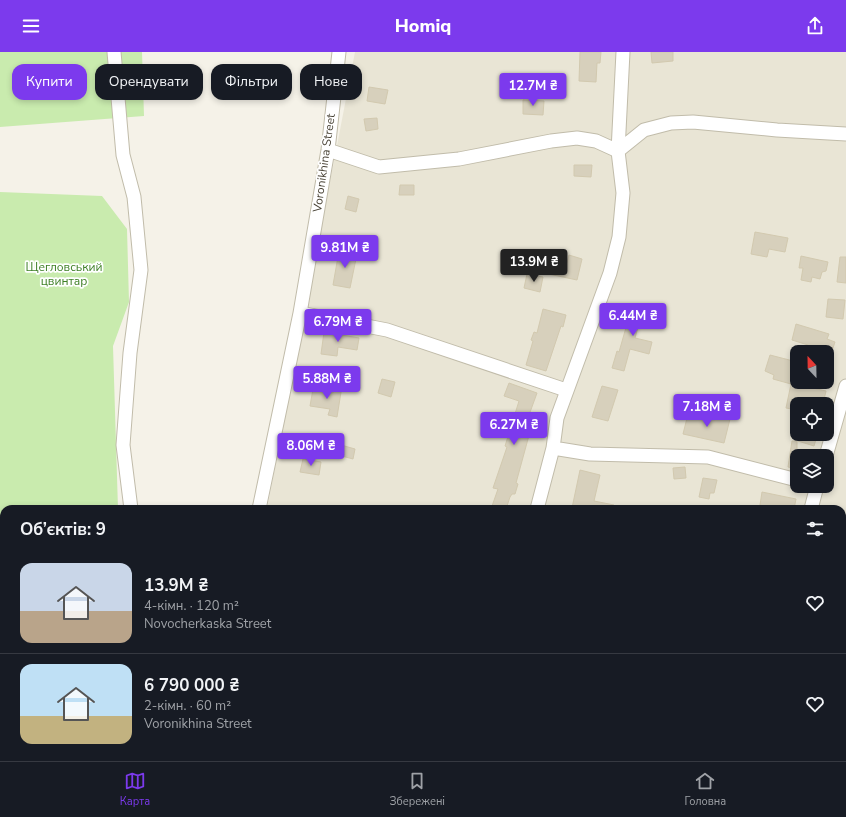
<!DOCTYPE html>
<html lang="uk">
<head>
<meta charset="utf-8">
<style>
  :root { --surface:#171b24; --page:#20242c; --text:#f1f3f6; --muted:#9ea1a6; --line:#363941; --accent:#7c3aed }
  body { margin:0; font-family:"Nunito Sans",sans-serif; background:var(--page); color:var(--text); height:100vh; display:flex; flex-direction:column; font-size:15px; white-space:nowrap }
  * { box-sizing:border-box; margin:0 }
  p { font-size:13px; color:var(--muted) }
  .icon { flex:none; width:22px; height:22px; fill:none; stroke:currentColor; stroke-width:2; stroke-linecap:round; stroke-linejoin:round }
  .map { position:relative; flex:1; overflow:hidden }
  .details { position:absolute; left:0px; top:453px; width:846px; height:256px; display:flex; flex-direction:column; background:var(--surface); border-radius:12px 12px 0 0; box-shadow:0 2px 6px #0003 }
  .details>* { flex:none }
  .hud { position:absolute; left:12px; top:12px; width:400px; height:36px; display:flex; gap:8px }
  .needle { width:26px; rotate:338deg }
  .fabs { position:absolute; left:790px; top:293px; display:grid; gap:8px }
  .fabs a { display:grid; place-items:center; width:44px; height:44px; border-radius:8px; background:var(--surface); box-shadow:0 2px 6px #0003; font-size:20px }
  .price { position:absolute; translate:-50% -34px; padding:0 9px; border-radius:4px; background:var(--accent); color:#fff; font-size:13px; line-height:26px; filter:drop-shadow(0 1px 2px #0008) }
  .price::after { content:''; position:absolute; left:50%; top:24px; width:12px; height:9px; margin-left:-6px; background:inherit; clip-path:polygon(0 0,100% 0,50% 100%) }
  .price.active { background:#222; color:#fff }
  ul { padding:0; list-style:none }
  li { display:flex; align-items:center; gap:12px; height:100px; padding:0 20px }
  li+li { border-top:1px solid var(--line) }
  li span { display:grid; place-items:center; flex:none; width:112px; height:80px; border-radius:12px; color:#555 }
  li>.icon { margin-inline-start:auto }
  span .icon { width:48px; height:48px; fill:#fffc; stroke-width:1 }
  li b { font-size:17px }
  h2 { display:flex; justify-content:space-between; align-items:center; height:48px; padding:0 20px; font-size:17px }
  .pill { padding:0 14px; border-radius:12px; background:var(--surface); box-shadow:0 2px 6px #0003; font-size:14px; line-height:36px }
  .pill.active { background:var(--accent); color:#fff }
  header { display:flex; justify-content:space-between; align-items:center; height:52px; padding:0 20px; background:var(--accent); color:#fff; font-size:18px; font-weight:800 }
  .dock { display:flex; justify-content:space-around; align-items:center; height:56px; border-top:1px solid var(--line); background:var(--surface); font-size:11px; color:var(--muted) }
  .dock a { display:grid; justify-items:center; gap:2px }
  .dock .active { color:var(--accent) }
  .map>svg:first-child { display:block }
  .residential { fill:#e9e5d5; fill-rule:evenodd }
  .green { fill:#c9ebae }
  .building { fill:#d7d0bc; stroke:#d2c9af }
  .lines { fill:none; stroke-linecap:round; stroke-linejoin:round }
  .minor-casing { stroke:#c1bcaa; stroke-width:15 }
  .minor { stroke:#fff; stroke-width:13 }
  .labels { text-anchor:middle; stroke-width:3.5; stroke-linejoin:round; paint-order:stroke }
  .street-label { font-size:12px; fill:#494336; stroke:#fff }
  .park-label { font-size:12px; fill:#3d7f25; stroke:#fff }
</style>
</head>
<body>
<header><svg class="icon" aria-label="menu" viewBox="0 0 24 24"><path d="M4 6h16M4 12h16M4 18h16"/></svg>Homiq<svg class="icon" aria-label="share" viewBox="0 0 24 24"><path d="M12 15V3M7 8l5-5 5 5M5 13v7h14v-7"/></svg></header>
<div class="map">
<svg width="846" height="709" viewBox="0 0 846 709">
  <rect width="100%" height="100%" fill="#f5f2e8"/>
  <path class="residential" d="M355 0H846V709H219L220 705H842V457H267ZM797 300H827V330H797ZM797 352H827V382H797ZM797 404H827V434H797Z"/>
  <path class="green" d="M0 0H142L144 64 0 75Z
    M0 140 102 144 127 177 129 250 113 294 118 457H4V705H125V709H0Z"/>
  <path class="building" d="M580 0H601L600 11H597L596 30 579 29Z
    M651 0H673V9L652 11Z
    M369 35 388 38 385 52 367 49Z
    M523 48 544 49 543 63 523 62Z
    M377 66 378 77 366 79 364 67Z
    M574 113H592L591 125 574 124Z
    M400 133H414V143H399Z
    M348 144 359 147 356 160 345 157Z
    M755 180 788 186 785 200 769 197 767 205 751 202Z
    M339 199 357 202 350 236 333 233Z
    M569 203 582 207 577 228 544 221 548 207 567 211Z
    M801 204 828 210 826 219 822 220 820 227 812 225 811 230 801 228 803 216H799Z
    M840 205H846V231L837 230Z
    M527 222 543 225 540 240 524 236Z
    M828 247 845 248 843 267 826 265Z
    M634 252 653 257 649 270 640 268 635 286 652 290 649 302 630 297 624 319 612 316 617 299 619 300 627 272 629 273Z
    M543 257 566 263 563 275 561 274 546 319 526 313 533 289 531 288 534 280 537 281Z
    M796 272 829 282 827 287 835 290 831 302 827 300H806L808 293 792 288Z
    M324 280 359 286 357 298 338 295 337 304 321 302Z
    M770 303 797 310V324L795 332 826 339 823 352H797V358L786 356 791 332 773 327 774 323 765 319Z
    M382 327 395 330 391 345 378 341Z
    M509 331 537 341 529 363 534 365 516 431 518 432 515 442H512L510 445 506 457H491L498 437 493 436 507 395 505 394 519 349 504 344Z
    M334 333 342 334 337 365 328 363 330 357 310 354 313 337 333 341Z
    M602 334 618 338 608 369 592 365Z
    M688 362 715 368 716 364 730 367 724 391 683 382Z
    M800 382 817 384 814 394 798 389Z
    M792 389H797V417L788 415Z
    M334 391 355 397 353 407 331 401Z
    M303 407 321 410 319 423 300 420Z
    M685 415 686 426 674 427 673 416Z
    M580 418 600 423 594 449 614 453V457L572 456Z
    M703 426 717 428 714 441H710L709 447 699 445Z
    M762 440 796 447 794 457H778L760 453Z"/>
  <g class="lines">
    <g class="minor-casing">
      <path id="minor" d="M114 0 123 103 134 145 141 218 130 301 123 393 131 457
        M328 98 379 115 459 107 551 89 577 86 596 89 618 99 644 78 671 71 693 70 777 78 846 82
        M300 261 387 278 566 338
        M553 396 590 402 708 405 797 428
        M826 404 846 334
        M259 457 300 261 328 98 339 0
        M537 457 553 396 557 366 610 221 619 185 623 141 618 99 623 0
        M811 457 817 434
        M140 709 141 705
        M486 709V705
        M746 709 747 705"/>
    </g>
    <use href="#minor" class="minor"/>
  </g>
  <g class="labels">
    <g class="street-label">
      <text transform="translate(324 111) rotate(-82)" y="4">Voronikhina Street</text>
    </g>
    <g class="park-label">
      <text x="64" y="219">Щегловський<tspan x="64" dy="14">цвинтар</tspan></text>
    </g>
  </g>
</svg>
<div class="fabs">
<a><svg class="needle" viewBox="-14 -14 28 28"><path d="M0-13l5 13h-10z" fill="#e53935"/><path d="M0 13l5-13h-10z" fill="#9ea1a6"/></svg></a>
<a><svg class="icon" aria-label="locate" viewBox="0 0 24 24"><circle cx="12" cy="12" r="6"/><path d="M12 2v4M12 18v4M2 12h4M18 12h4"/></svg></a>
<a><svg class="icon" aria-label="layers" viewBox="0 0 24 24"><path d="M12 4l9 5-9 5-9-5zM3 14l9 5 9-5"/></svg></a>
</div>
<b class="price" style="left:533px;top:55px">12.7M ₴</b>
<b class="price" style="left:345px;top:217px">9.81M ₴</b>
<b class="price active" style="left:534px;top:231px">13.9M ₴</b>
<b class="price" style="left:633px;top:285px">6.44M ₴</b>
<b class="price" style="left:338px;top:291px">6.79M ₴</b>
<b class="price" style="left:327px;top:348px">5.88M ₴</b>
<b class="price" style="left:707px;top:376px">7.18M ₴</b>
<b class="price" style="left:514px;top:394px">6.27M ₴</b>
<b class="price" style="left:311px;top:415px">8.06M ₴</b>
<div class="hud">
<a class="pill active">Купити</a>
<a class="pill">Орендувати</a>
<a class="pill">Фільтри</a>
<a class="pill">Нове</a>
</div>
<section class="details">
<h2>Об’єктів: 9<svg class="icon" aria-label="filters" viewBox="0 0 24 24"><path d="M4 7h16M4 17h16"/><circle cx="9" cy="7" r="2"/><circle cx="15" cy="17" r="2"/></svg></h2>
<ul>
<li><span style="background:linear-gradient(#c9d6e8 60%,#b9a48a 0)"><svg class="icon" aria-label="home" viewBox="0 0 24 24"><path d="M3 11l9-7 9 7M6 9v11h12V9"/></svg></span><div><b>13.9M ₴</b><p>4-кімн. · 120 m²</p><p>Novocherkaska Street</p></div><svg class="icon" aria-label="heart" viewBox="0 0 24 24"><path d="M12 20l-8-8c-3-5 5-10 8-4 3-6 11-1 8 4z"/></svg></li>
<li><span style="background:linear-gradient(#bfe0f5 65%,#c2b280 0)"><svg class="icon" aria-label="home" viewBox="0 0 24 24"><path d="M3 11l9-7 9 7M6 9v11h12V9"/></svg></span><div><b>6 790 000 ₴</b><p>2-кімн. · 60 m²</p><p>Voronikhina Street</p></div><svg class="icon" aria-label="heart" viewBox="0 0 24 24"><path d="M12 20l-8-8c-3-5 5-10 8-4 3-6 11-1 8 4z"/></svg></li>
</ul>
</section>
</div>
<nav class="dock">
<a class="active"><svg class="icon" aria-label="map" viewBox="0 0 24 24"><path d="M3 6l6-2 6 2 6-2v14l-6 2-6-2-6 2zM9 4v14M15 6v14"/></svg>Карта</a>
<a><svg class="icon" aria-label="saved" viewBox="0 0 24 24"><path d="M7 4h10v16l-5-4-5 4z"/></svg>Збережені</a>
<a><svg class="icon" aria-label="home" viewBox="0 0 24 24"><path d="M3 11l9-7 9 7M6 9v11h12V9"/></svg>Головна</a>
</nav>
</body>
</html>
